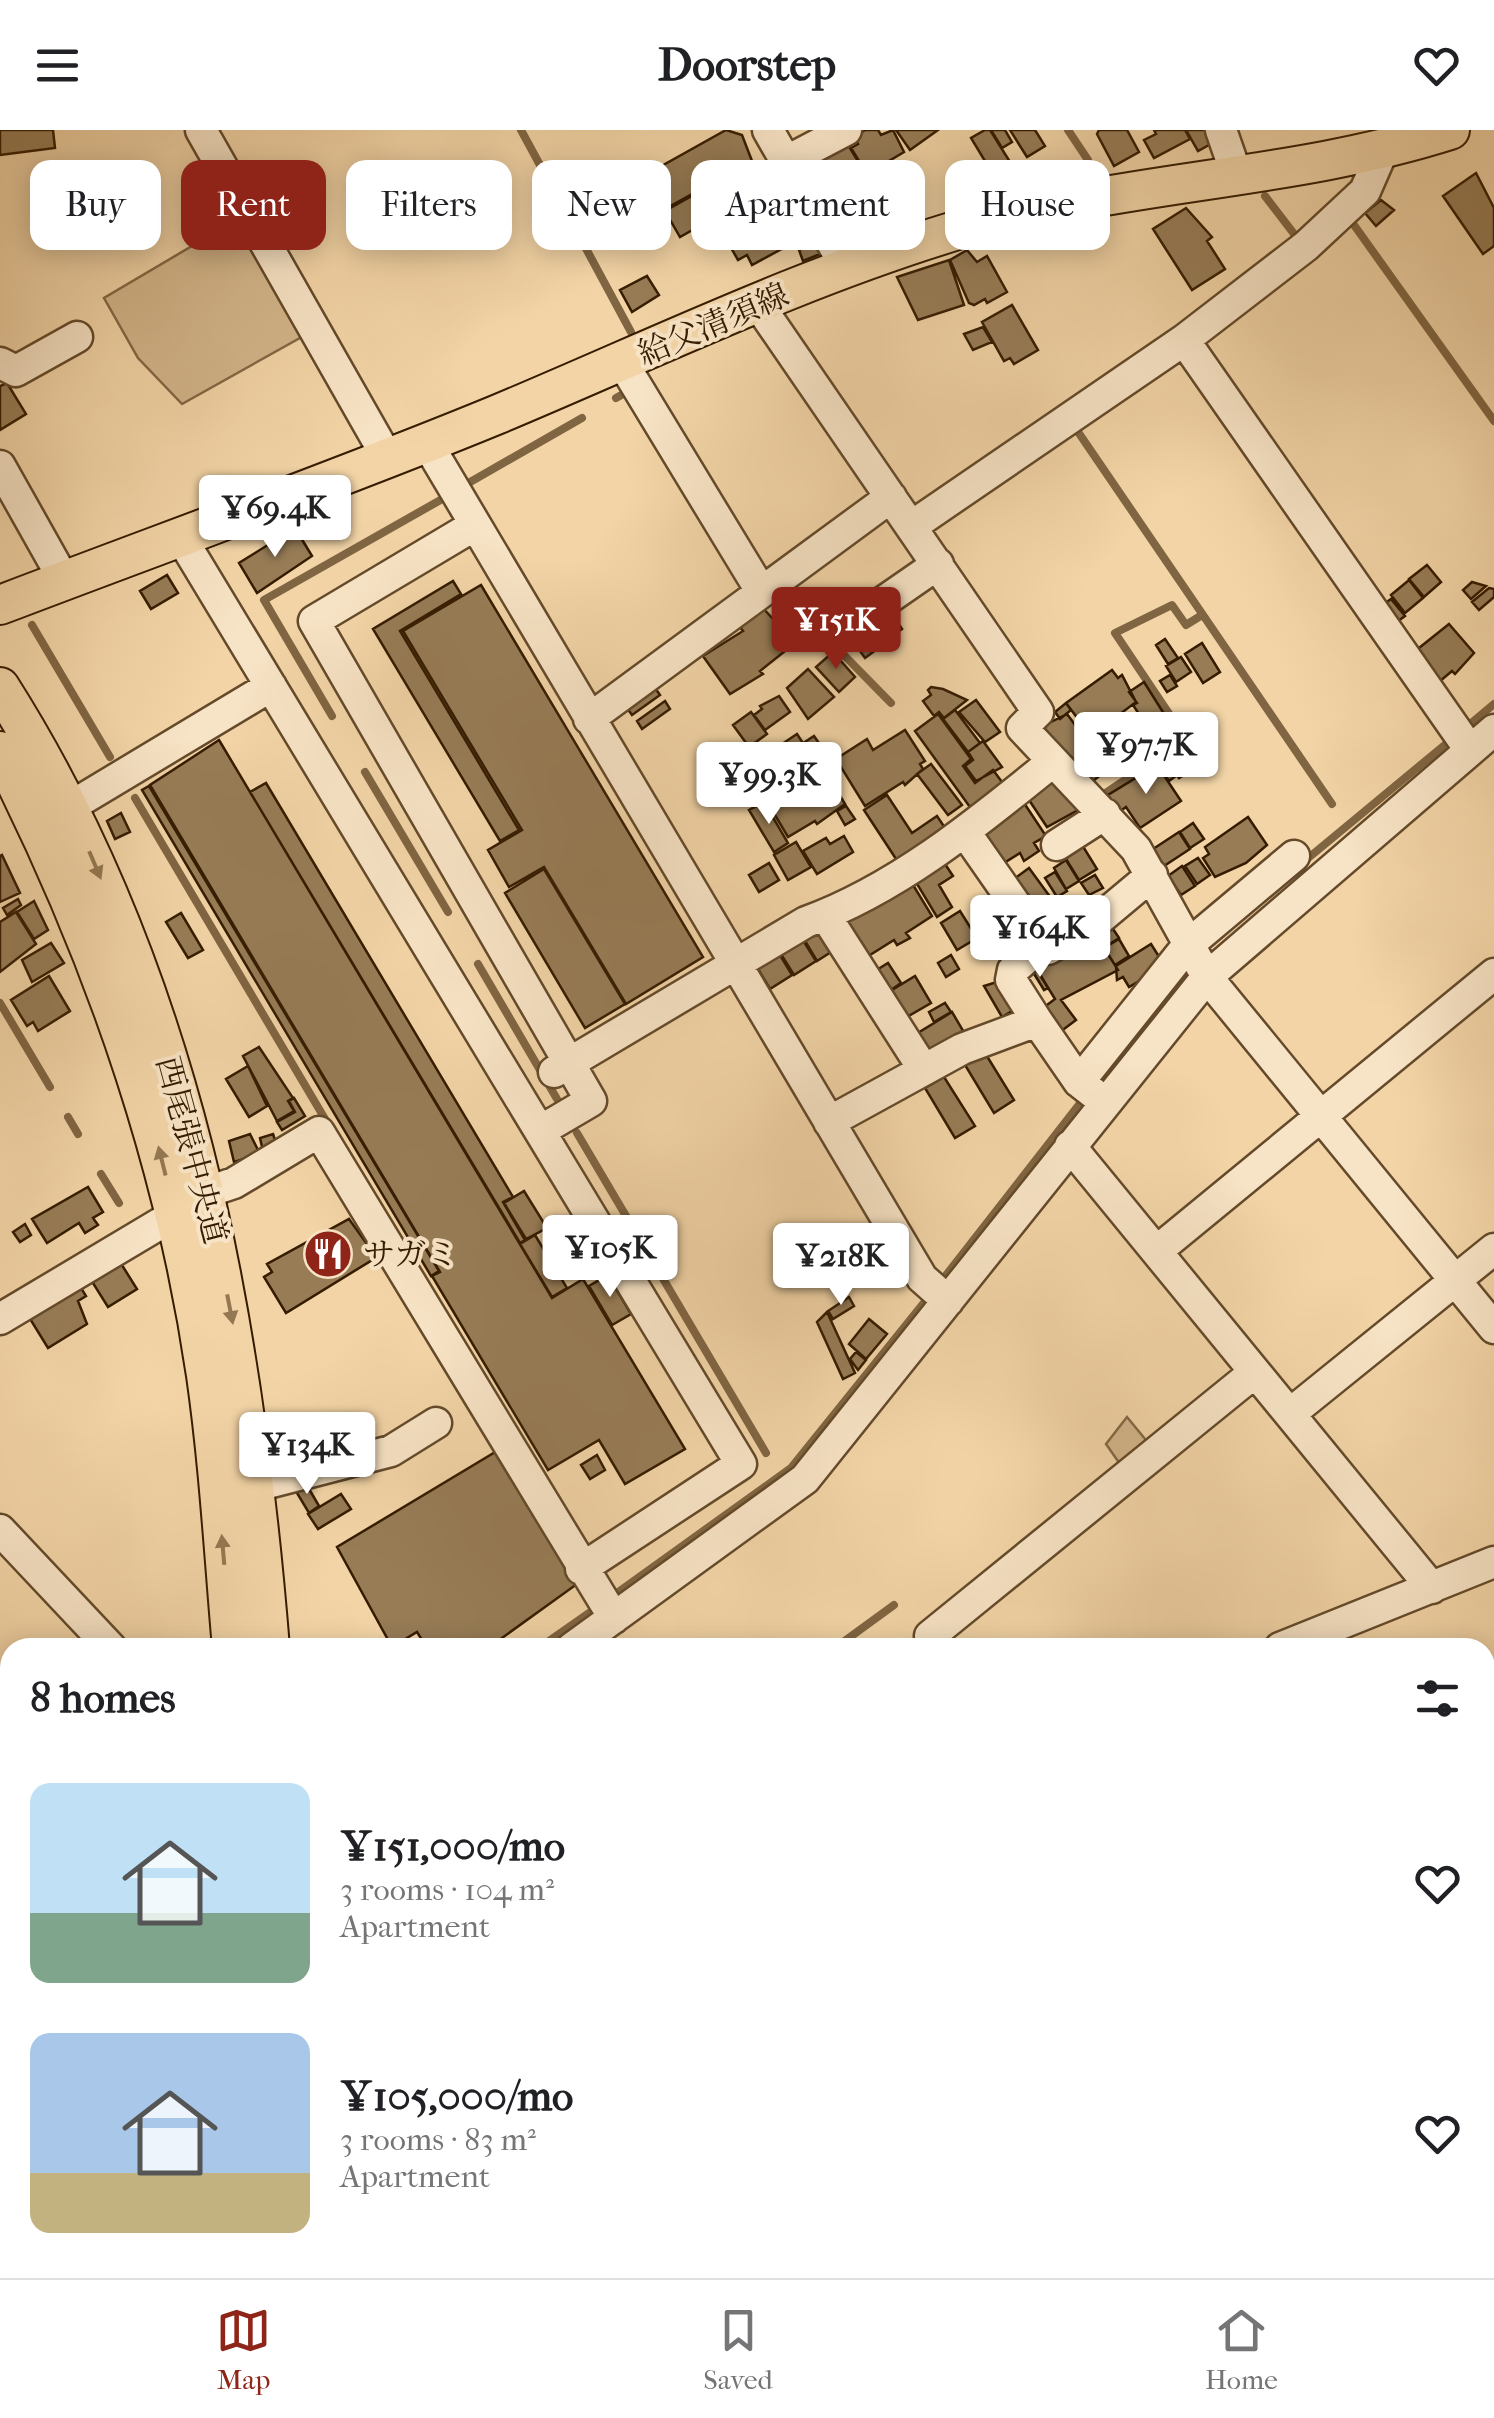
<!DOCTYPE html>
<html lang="en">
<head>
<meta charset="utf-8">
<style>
  :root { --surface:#fff; --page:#f2f2f2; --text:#202124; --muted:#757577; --line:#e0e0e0; --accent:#8f2418 }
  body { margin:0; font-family:"IM FELL French Canon","Noto Serif JP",serif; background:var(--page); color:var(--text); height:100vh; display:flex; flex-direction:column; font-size:38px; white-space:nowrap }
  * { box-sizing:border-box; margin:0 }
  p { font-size:32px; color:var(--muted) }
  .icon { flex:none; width:55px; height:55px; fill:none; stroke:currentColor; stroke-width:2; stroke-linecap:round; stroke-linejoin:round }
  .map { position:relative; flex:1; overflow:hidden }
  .details { position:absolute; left:0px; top:1508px; width:1495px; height:642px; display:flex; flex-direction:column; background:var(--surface); border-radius:30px 30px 0 0; box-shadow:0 5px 25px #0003 }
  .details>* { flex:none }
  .guide { position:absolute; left:30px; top:30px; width:1435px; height:90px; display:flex; gap:20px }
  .price { position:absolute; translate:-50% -85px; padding:0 22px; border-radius:10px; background:#fff; color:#222; font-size:32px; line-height:65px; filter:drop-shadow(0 2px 5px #0008) }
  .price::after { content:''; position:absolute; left:50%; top:60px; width:30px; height:22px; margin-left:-15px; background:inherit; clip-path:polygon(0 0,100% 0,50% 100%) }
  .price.on { background:var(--accent); color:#fff }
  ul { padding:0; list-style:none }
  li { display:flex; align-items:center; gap:30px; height:250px; padding:0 30px }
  li span { display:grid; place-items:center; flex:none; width:280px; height:200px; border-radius:20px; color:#555 }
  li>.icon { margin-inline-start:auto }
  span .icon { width:120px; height:120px; fill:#fffc; stroke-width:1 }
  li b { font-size:42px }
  h2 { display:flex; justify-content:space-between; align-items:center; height:120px; padding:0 30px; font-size:42px }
  .chip { padding:0 35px; border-radius:20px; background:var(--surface); box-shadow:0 5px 25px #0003; font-size:35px; line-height:90px }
  .chip.on { background:var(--accent); color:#fff }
  header { display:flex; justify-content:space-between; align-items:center; height:130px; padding:0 30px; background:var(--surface); font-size:45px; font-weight:700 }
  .tabs { display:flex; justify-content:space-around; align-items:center; height:140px; border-top:2px solid var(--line); background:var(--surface); font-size:28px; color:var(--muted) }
  .tabs a { display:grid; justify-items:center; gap:5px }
  .tabs .on { color:var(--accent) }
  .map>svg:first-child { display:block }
  .green { fill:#d2b58a; stroke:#846845; stroke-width:2.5 }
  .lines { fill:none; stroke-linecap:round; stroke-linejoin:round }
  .stream { stroke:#806542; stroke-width:8 }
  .building { fill:#977c56; stroke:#351c00; stroke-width:2.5 }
  .minor-casing { stroke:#644a2a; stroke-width:35 }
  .major-casing { stroke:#351c00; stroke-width:42 }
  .minor { stroke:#f7e3c5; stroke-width:30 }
  .major { stroke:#f2d4a6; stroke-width:38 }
  .oneway { fill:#947853 }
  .labels { text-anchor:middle; stroke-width:8; stroke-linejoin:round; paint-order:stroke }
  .street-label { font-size:32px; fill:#351c00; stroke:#f7e3c5 }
  .poi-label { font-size:32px; fill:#351c00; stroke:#f7e3c5; text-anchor:start }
</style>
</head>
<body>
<header><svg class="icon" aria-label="menu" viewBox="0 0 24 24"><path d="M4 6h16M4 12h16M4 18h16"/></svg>Doorstep<svg class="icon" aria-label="heart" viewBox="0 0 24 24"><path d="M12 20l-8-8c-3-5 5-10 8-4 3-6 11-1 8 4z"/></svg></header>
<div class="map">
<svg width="1494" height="2148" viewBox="0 0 1494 2148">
  <rect width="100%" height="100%" fill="#f2d4a6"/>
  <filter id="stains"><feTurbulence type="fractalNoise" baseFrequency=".002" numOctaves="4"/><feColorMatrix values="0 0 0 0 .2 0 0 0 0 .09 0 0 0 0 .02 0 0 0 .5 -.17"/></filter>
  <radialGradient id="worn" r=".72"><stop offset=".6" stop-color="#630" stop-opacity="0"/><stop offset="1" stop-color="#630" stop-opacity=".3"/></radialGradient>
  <path class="green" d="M241 87 307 204 182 274 138 228 104 168Z
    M1127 1287 1150 1315 1122 1337 1106 1314Z"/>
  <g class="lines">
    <path class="stream" d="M521 0 566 83
      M1068 0 1088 30
      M1265 66 1301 113
      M1349 88 1494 291
      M583 113 631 202
      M616 268 625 263
      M1074 296 1332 674
      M465 355 582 288
      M779 459 891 573
      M32 495 110 627
      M332 586 264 470 444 368
      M1463 600 1494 574
      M365 642 448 782
      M1101 666 1186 609 1115 503 1172 475 1186 495 1202 485
      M135 668 325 989
      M1301 734 1452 609
      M478 834 557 969
      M0 873 50 957
      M1122 921 1193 835
      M68 987 78 1004
      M577 1003 766 1323
      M101 1044 119 1073
      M940 1153 1085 967
      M610 1468 791 1338 931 1164
      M539 1518 599 1476
      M835 1518 894 1475
      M1485 1566 1494 1561
      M0 1905 10 1898"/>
  </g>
  <path class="building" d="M0 0H53L55 18 0 25Z
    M726 0 742 5 752 31 643 91 624 57Z
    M865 0H878L881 5 893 0 904 22 867 44 851 18 858 14 854 7Z
    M896 0H938L910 20Z
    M985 0H990L1012 35 994 46 971 8Z
    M991 0H1005L1012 12 1002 18Z
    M1010 0H1035L1045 16 1027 27Z
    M1099 0H1127L1139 22 1114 36 1097 4Z
    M1154 0H1185L1190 9 1154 28 1144 10 1156 4Z
    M1186 0H1213L1218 10 1198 21Z
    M845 10 861 36 832 54 818 30Z
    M817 30 831 52 821 58 808 36Z
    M1476 43 1494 78V116L1483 124 1443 66Z
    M850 44 857 55 842 64 835 53Z
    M708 57 722 83 680 107 665 81Z
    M1381 70 1394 80 1376 96 1365 83Z
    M750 77 758 93 750 98 741 82Z
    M1186 78 1212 107 1207 111 1225 139 1192 160 1153 99Z
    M796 79 806 97 798 101 802 108 752 135 747 125 738 130 730 116Z
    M816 112 820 124 803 131 799 120Z
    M967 120 977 132 987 126 1007 162 987 173 985 169 974 175 969 173 950 130Z
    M949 130 964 175 918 190 897 147Z
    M647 146 659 165 632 182 620 160Z
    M1012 175 1038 220 1014 234 1010 228 1004 231 982 192Z
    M983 197 992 212 973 220 964 204Z
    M7 253 26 284 0 300V256Z
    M295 398 312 426 257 463 239 433Z
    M1427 435 1441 452 1424 467 1409 449Z
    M167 445 178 463 151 479 140 461Z
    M1409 450 1423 468 1405 483 1391 465Z
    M453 451 461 464 400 501 519 700 500 711 373 499Z
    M1472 452 1486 456 1471 469 1463 460Z
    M481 455 703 827 626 874 544 737 509 757 488 720 522 700 403 501Z
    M1489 458 1494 459V467L1479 480 1472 472Z
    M1391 469 1405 486 1394 494 1380 477Z
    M762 477 795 513 760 541 763 544 730 564 703 526 743 501 739 496Z
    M793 478 819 512 809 520 779 489Z
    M889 480 902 499 883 512 870 493Z
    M870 493 884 514 865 528 850 507Z
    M1449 494 1474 523 1455 544 1452 541 1439 552 1414 522Z
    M1165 509 1178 528 1168 534 1156 515Z
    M1202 513 1220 542 1203 553 1185 524Z
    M833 522 855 547 839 562 816 537Z
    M1181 527 1191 542 1176 552 1166 536Z
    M808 539 834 567 808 589 787 558Z
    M1112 540 1118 548 1122 545 1136 572 1091 606 1066 573Z
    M1170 545 1177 556 1167 562 1160 551Z
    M1144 552 1178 606 1166 615 1161 607 1156 610 1133 575 1137 573 1129 562Z
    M931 557 943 559 967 570 944 588 939 582 934 586 923 571 931 565 928 560Z
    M655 558 660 565 632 585 627 578Z
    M779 566 790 582 765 600 754 585 762 579 760 576Z
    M976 570 1000 602 985 612 959 582Z
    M665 571 670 579 642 599 637 591Z
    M1066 573 1071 580 1060 589 1055 582Z
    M955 580 980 613 968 622 943 589Z
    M751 582 767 604 749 617 733 595Z
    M938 584 971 629 963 636 975 653 993 640 1008 660 975 684 915 601Z
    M1067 584 1093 619 1071 635 1043 596Z
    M1142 591 1156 611 1147 617 1133 596Z
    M905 600 925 631 920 634 923 639 905 655 903 652 865 676 836 629 867 609 873 620Z
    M797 604 814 630 799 640 782 614Z
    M814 606 825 622 815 629 805 612Z
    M1161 609 1165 615 1148 628 1143 621Z
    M219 610 552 1168 583 1149 685 1319 625 1354 599 1310 548 1340 432 1146 440 1142 150 655Z
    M983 611 1002 637 976 651 965 636 973 630 968 622Z
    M1096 617 1111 637 1089 654 1074 634Z
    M1182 617 1194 636 1188 640 1176 621Z
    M1174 623 1187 643 1179 648 1166 629Z
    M1165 630 1176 646 1169 651 1158 635Z
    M757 634 770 655 746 669 734 647Z
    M931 634 962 675 948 685 917 644Z
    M1157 635 1181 671 1140 698 1126 677 1119 682 1108 665Z
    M824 639 845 674 817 694 815 691 788 707 766 670Z
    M1054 650 1080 679 1047 697 1029 670Z
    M266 653 513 1067 503 1072 525 1110 520 1113 250 662Z
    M149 656 439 1141 431 1146 142 660Z
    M887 665 912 703 937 686 947 701 898 732 864 680Z
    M764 672 788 713 774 722 749 680Z
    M1024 673 1046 706 1034 713 1039 721 1024 731 1020 723 996 738 975 705Z
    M846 676 855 689 845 695 837 681Z
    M121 683 130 702 115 709 107 691Z
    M1248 687 1267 715 1246 733 1215 747 1203 728 1209 724 1205 717Z
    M1193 693 1204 709 1190 718 1180 702Z
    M1179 702 1190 719 1164 736 1153 719Z
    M844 706 853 722 817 744 803 721 826 708 830 714Z
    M1079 710 1097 739 1079 750 1061 721Z
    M796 712 811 737 788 750 774 725Z
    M946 722 951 730 945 734 953 746 939 755 952 777 937 787 911 744Z
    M2 725 20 763 0 772V726Z
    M1198 728 1210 745 1197 754 1185 736Z
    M1066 730 1079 751 1066 759 1054 738Z
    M769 733 779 750 759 762 749 745Z
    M1182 736 1195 756 1181 765 1168 746Z
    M1029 738 1059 779 1038 795 1007 754Z
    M544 739 625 874 585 898 505 763Z
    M1055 742 1067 761 1057 767 1045 748Z
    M1095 745 1103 758 1089 765 1081 753Z
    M910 750 932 786 906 803 910 808 897 815 894 810 862 830 840 793Z
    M18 769 21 775 7 785 3 778Z
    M34 771 48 800 34 809 17 782Z
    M960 781 977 808 957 820 941 793Z
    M16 782 36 814 0 842V792Z
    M181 783 203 820 188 828 166 792Z
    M823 793 839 817 817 831 802 806Z
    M1111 796 1119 808 1105 817 1097 805Z
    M1096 805 1118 840 1061 870 1076 890 1056 905 1039 881 1055 869 1036 838Z
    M801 807 816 831 794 845 779 821Z
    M1119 809 1129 826 1115 835 1104 818Z
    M51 813 64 833 32 852 22 830Z
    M1151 814 1165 836 1129 857 1123 847 1117 850 1116 836Z
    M780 825 792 845 770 859 758 839Z
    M951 825 959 839 946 847 938 833Z
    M888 833 901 853 885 864 872 843Z
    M1037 840 1048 858 1044 860 1033 842Z
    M49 846 70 881 38 901 33 892 27 896 11 870Z
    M915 846 931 873 900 891 884 865Z
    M1000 851 1017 878 1002 887 984 856Z
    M945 873 951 882 934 892 929 882Z
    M952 882 965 904 926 928 913 906Z
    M259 917 293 968 288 971 294 981 277 991 243 926Z
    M985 923 1014 970 994 983 965 935Z
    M248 936 267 976 249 987 226 949Z
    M944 947 975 996 955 1008 925 958Z
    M294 968 305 986 282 1000 277 992 295 982 289 971Z
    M250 1004 260 1024 234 1032 229 1011Z
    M273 1004 277 1016 263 1021 260 1008Z
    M88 1057 103 1082 93 1088 98 1095 85 1103 79 1093 47 1113 32 1089Z
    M524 1061 547 1098 526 1109 504 1073Z
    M349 1089 372 1121 378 1117 382 1124 286 1183 264 1147 272 1142 267 1134Z
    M25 1094 31 1105 20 1112 13 1102Z
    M535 1105 567 1158 552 1167 520 1114Z
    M120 1132 137 1159 108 1177 91 1150Z
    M608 1145 631 1184 612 1195 589 1156Z
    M78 1153 86 1166 78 1171 87 1194 48 1218 27 1184Z
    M849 1167 854 1176 833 1189 828 1181Z
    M827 1182 855 1243 843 1249 817 1192Z
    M869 1189 887 1204 866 1229 849 1214Z
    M856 1222 866 1230 858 1240 850 1229Z
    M497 1321 577 1454 488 1518H427L417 1502 392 1517 337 1417Z
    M597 1325 605 1340 590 1349 581 1335Z
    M305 1352 319 1376 309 1383 294 1358Z
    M341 1364 351 1379 318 1399 308 1384Z
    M10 1961V1988L0 1973Z
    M96 2140H119L108 2148H96L92 2143Z
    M412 2140H439V2141L432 2148H404Z
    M463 2140H506L499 2148H471Z
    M982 2140H1012L1016 2144 989 2148Z
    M1030 2140H1069L1076 2146 1022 2148Z"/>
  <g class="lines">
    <g class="minor-casing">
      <path id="minor" d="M201 0 387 327
        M768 0 847 139
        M1221 0 1237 46
        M785 32 846 0
        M758 174 1038 582 1022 598 1136 719 1207 847 1494 1198
        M1184 210 1470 620
        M622 232 761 461
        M0 233 16 241 77 207
        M427 313 922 1148 948 1171
        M0 336 64 450
        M475 395 314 491 591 971 540 1001
        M912 396 1184 210 1306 116 1365 61 1382 22
        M180 406 741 1334 581 1439
        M834 506 938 434
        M589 589 891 367
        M68 678 271 556
        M965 702 1043 814
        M1057 715 1105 684
        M825 785 924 940
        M1037 891 1011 850 1013 840 1043 814 1048 819 1097 791 1152 745
        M554 942 806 792C897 759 977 693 1051 633
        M1079 952 1188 815 1294 726
        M829 992 962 919 1037 891 1079 952 1106 973
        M1070 1016 1432 1458
        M207 1062 234 1053 319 1002 614 1488
        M1158 1120 1494 844
        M0 1189 176 1084
        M1291 1283 1494 1119
        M256 1356 391 1321 436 1293
        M0 1400 111 1518
        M930 1506 1255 1242
        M572 1518 805 1349 1207 847 1494 600
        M1280 1518 1494 1432
        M1485 1730 1494 1725
        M0 1878 10 1871
        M0 1937 10 1929
        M1485 1980 1494 1975
        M895 2140 925 2148
        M1369 2140 1373 2148
        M322 2143 354 2141 363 2148
        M380 2148 392 2140
        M664 2148 671 2140
        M963 2148 971 2140
        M1198 2148 1202 2140"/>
    </g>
    <g class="major-casing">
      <path id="major" d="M0 475C165 412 333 352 496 285 649 221 801 147 961 99 1121 50 1290 51 1450 0
        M0 557C183 845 243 1183 270 1518
        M0 621C100 817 174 1027 206 1245 219 1335 224 1427 232 1518
        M287 2140 288 2148
        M322 2140V2148"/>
    </g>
    <use href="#minor" class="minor"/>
    <use href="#major" class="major"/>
  </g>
  <defs><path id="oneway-solid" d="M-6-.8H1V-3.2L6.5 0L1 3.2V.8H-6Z" transform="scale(2.5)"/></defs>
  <g class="oneway">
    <use href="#oneway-solid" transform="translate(95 735) rotate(67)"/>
    <use href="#oneway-solid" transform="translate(162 1031) rotate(-104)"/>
    <use href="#oneway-solid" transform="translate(230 1179) rotate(79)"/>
    <use href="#oneway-solid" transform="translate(223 1420) rotate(-95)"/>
  </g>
  <defs>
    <g id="restaurant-disc" transform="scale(2.5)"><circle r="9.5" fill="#8f2418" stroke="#f7e3c5"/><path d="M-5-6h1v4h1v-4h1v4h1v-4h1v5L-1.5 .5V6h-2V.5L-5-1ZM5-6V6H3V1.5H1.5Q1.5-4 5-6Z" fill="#fff"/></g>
  </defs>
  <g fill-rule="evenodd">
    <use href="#restaurant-disc" x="328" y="1124"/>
  </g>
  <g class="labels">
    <g class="street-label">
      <text transform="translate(713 194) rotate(-23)" y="11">給父清須線</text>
      <text transform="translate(192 1020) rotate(75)" y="11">西尾張中央道</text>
    </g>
    <g class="poi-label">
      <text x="363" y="1135">サガミ</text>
    </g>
  </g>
  <rect width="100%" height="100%" filter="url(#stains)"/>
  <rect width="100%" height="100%" fill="url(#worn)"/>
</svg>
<b class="price" style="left:275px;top:430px">¥69.4K</b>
<b class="price on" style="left:836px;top:542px">¥151K</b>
<b class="price" style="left:1146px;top:667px">¥97.7K</b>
<b class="price" style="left:769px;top:697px">¥99.3K</b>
<b class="price" style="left:1040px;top:850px">¥164K</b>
<b class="price" style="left:610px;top:1170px">¥105K</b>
<b class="price" style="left:841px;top:1178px">¥218K</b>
<b class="price" style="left:307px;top:1367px">¥134K</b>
<div class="guide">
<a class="chip">Buy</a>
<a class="chip on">Rent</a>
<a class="chip">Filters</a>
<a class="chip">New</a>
<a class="chip">Apartment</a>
<a class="chip">House</a>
</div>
<section class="details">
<h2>8 homes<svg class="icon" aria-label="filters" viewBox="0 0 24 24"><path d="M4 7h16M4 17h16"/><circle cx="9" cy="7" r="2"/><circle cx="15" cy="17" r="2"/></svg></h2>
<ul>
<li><span style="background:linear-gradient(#bfe0f5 65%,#7fa58c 0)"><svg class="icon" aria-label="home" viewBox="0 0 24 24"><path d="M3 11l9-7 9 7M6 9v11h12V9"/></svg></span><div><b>¥151,000/mo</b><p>3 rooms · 104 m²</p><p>Apartment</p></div><svg class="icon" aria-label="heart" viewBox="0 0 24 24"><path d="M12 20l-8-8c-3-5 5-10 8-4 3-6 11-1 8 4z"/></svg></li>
<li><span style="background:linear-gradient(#a9c7e8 70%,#c2b280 0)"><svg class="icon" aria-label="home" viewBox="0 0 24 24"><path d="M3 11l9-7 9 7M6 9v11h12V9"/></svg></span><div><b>¥105,000/mo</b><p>3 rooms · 83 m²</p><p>Apartment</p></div><svg class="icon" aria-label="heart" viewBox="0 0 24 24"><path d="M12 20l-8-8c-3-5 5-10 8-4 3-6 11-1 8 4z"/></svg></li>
</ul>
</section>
</div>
<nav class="tabs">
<a class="on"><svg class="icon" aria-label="map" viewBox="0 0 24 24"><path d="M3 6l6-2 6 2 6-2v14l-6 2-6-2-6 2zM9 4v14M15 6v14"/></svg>Map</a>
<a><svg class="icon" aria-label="saved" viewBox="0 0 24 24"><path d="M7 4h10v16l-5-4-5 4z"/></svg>Saved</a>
<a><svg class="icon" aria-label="home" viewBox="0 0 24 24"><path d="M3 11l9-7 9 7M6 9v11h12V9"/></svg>Home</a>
</nav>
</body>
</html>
